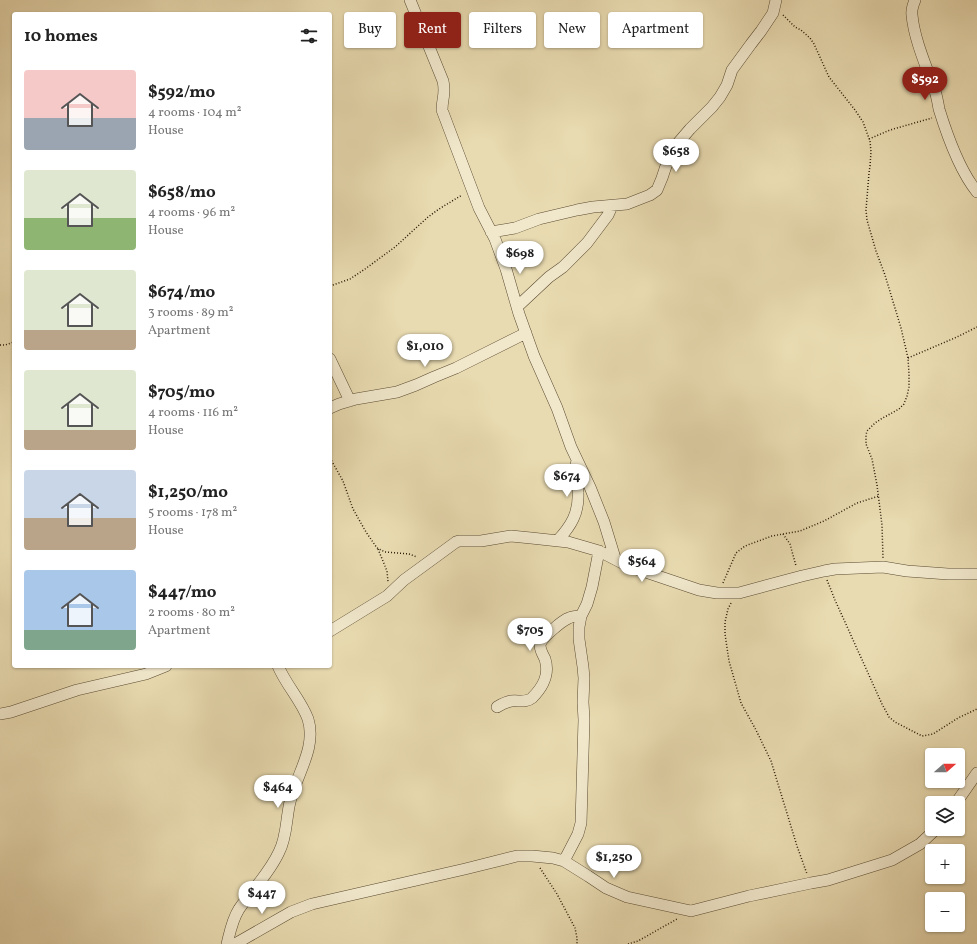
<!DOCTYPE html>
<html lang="en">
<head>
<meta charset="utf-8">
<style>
  :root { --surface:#fff; --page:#f6f6f6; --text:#222; --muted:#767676; --accent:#8f2418 }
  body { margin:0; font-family:Vollkorn,serif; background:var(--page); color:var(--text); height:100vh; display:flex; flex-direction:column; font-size:15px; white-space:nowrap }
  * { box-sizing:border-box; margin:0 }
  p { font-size:13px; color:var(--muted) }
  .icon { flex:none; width:22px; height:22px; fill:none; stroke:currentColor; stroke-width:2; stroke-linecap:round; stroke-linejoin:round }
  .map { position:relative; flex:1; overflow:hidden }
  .sheet { position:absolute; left:12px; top:12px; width:320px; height:656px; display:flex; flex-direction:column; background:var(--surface); border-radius:4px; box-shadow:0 1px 3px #0004 }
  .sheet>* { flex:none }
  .guide { position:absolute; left:344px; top:12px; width:380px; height:36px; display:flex; gap:8px }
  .needle { width:26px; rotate:69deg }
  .fabs { position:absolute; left:925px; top:748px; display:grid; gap:8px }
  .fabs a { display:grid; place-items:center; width:40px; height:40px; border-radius:4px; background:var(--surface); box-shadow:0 1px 3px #0004; font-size:20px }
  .price { position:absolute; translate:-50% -34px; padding:0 9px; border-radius:14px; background:#fff; color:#222; font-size:13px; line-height:26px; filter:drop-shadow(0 1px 2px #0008) }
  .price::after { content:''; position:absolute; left:50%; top:24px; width:12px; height:9px; margin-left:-6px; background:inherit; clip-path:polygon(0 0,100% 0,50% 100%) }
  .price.on { background:var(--accent); color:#fff }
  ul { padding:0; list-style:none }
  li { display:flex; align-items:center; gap:12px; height:100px; padding:0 12px }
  li span { display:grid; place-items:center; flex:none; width:112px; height:80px; border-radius:4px; color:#555 }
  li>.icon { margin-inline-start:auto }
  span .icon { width:48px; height:48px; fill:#fffc; stroke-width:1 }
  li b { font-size:17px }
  h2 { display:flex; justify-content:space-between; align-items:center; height:48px; padding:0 12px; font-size:17px }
  .chip { padding:0 14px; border-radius:4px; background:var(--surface); box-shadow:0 1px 3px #0004; font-size:14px; line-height:36px }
  .chip.on { background:var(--accent); color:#fff }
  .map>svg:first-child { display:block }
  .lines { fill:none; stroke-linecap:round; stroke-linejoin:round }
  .minor-casing { stroke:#594a31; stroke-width:12 }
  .path { stroke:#291a06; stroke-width:1.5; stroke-dasharray:1 2; stroke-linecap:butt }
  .minor { stroke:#f1e8cc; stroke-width:11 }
</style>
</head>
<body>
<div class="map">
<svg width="977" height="944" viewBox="0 0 977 944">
  <rect width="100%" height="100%" fill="#e9dbb1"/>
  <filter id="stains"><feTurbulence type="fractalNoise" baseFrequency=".005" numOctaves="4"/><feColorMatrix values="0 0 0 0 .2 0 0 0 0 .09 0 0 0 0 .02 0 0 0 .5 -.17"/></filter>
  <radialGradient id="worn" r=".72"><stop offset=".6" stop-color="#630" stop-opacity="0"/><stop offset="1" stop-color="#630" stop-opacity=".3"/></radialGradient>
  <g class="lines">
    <g class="minor-casing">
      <path id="minor" d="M410 0 443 81C446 94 442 98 442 110L479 208 495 239 506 269 519 314 534 356 557 408 571 447 590 487 604 522 615 558
        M915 0C913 5 911 10 912 15 914 39 927 68 935 91 937 97 938 103 939 109 947 135 960 171 977 192
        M491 232 515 228 539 219 577 210 593 207 627 204 650 195 657 190 662 178 666 166 678 143 690 129 712 107 720 97 727 85 732 70 751 44 761 31 773 13 776 0
        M517 307 549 277 563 267 587 243 608 215 612 206
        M330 359 350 401
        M330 408 339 404 356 399 397 392 416 385 434 377 456 368 526 333
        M558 540C571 526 579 513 578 493 578 483 577 474 576 464
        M330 631 387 596 404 580 456 542 459 541H481L511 536 531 538 568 542 599 551 628 566 699 590 717 593H739L802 576 824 571 835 569 883 567 907 571 948 574H977
        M497 707C502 704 506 702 511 701 518 700 526 703 532 698 543 687 550 675 545 659 543 655 540 650 540 645 541 638 563 620 569 618 573 616 577 616 581 616
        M0 714 11 712 77 690 146 674 166 666
        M956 803 977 773
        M564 861 578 834 581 823 584 720 583 702 584 678 583 667 579 639V627L581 616 587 604 592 587 599 551
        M227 944C230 932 232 920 239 909 252 890 269 874 279 852 287 837 286 818 290 802 296 775 317 748 308 719 301 700 286 685 278 666
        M235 944 291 912 312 904 465 869 517 856H532L553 858 564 861 588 876 606 888 627 897 691 911 749 896 811 883 828 880 892 860 920 844 936 829"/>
    </g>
    <path class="path" d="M783 15 795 27 801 30 810 38 814 44 829 77 855 110 863 122 870 141 871 152 870 166 869 173 866 210 867 220 876 251 885 275 901 328 908 358 909 374V387L907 396 904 404 899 409 881 419 875 423 867 431 866 435V444L872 459 877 485 882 525 883 558
      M869 139 890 130 932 118
      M330 286 350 279 365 269 395 247 428 217 439 209 462 195
      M0 345H5L14 342
      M908 358 957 337 977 327
      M330 458 343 481 353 509 366 532 377 548 385 552 409 554 417 557
      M783 534 790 544 796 566
      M378 549 387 571 388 582
      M827 580 835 600 882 704 889 717 895 722 922 736 933 734 958 718 977 709
      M723 583 736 553 745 546 772 536 783 534 800 531 824 521 857 503 879 496
      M731 603 728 609 725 622V634L729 661 741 703 756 730 771 761 797 846 807 874
      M540 868 557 894 575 928 577 938V944
      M628 944 638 941 677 919"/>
    <use href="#minor" class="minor"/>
  </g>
  <rect width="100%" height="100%" filter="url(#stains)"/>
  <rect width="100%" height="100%" fill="url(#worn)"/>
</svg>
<div class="fabs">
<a><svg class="needle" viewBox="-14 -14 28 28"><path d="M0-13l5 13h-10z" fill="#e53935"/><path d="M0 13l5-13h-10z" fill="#767676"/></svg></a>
<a><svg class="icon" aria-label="layers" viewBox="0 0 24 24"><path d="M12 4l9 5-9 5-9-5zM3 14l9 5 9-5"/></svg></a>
<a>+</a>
<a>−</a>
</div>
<b class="price on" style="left:925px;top:101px">$592</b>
<b class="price" style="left:676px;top:173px">$658</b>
<b class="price" style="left:520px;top:275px">$698</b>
<b class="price" style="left:425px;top:368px">$1,010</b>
<b class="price" style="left:567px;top:498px">$674</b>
<b class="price" style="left:642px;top:583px">$564</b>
<b class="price" style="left:530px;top:652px">$705</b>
<b class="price" style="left:278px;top:809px">$464</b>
<b class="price" style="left:614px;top:879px">$1,250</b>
<b class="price" style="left:262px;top:915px">$447</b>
<div class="guide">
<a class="chip">Buy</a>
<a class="chip on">Rent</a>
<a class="chip">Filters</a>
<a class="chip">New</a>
<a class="chip">Apartment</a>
</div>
<section class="sheet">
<h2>10 homes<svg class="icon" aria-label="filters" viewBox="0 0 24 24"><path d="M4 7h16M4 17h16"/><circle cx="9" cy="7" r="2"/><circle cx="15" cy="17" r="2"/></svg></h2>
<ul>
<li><span style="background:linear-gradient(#f6c9c9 60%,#9aa5b1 0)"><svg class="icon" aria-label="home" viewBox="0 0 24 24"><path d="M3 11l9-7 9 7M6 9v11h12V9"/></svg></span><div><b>$592/mo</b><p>4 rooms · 104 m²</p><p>House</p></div></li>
<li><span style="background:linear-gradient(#dfe7d0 60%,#8fb573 0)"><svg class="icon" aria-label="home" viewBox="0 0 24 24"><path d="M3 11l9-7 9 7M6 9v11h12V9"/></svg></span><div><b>$658/mo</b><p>4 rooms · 96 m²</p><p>House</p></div></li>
<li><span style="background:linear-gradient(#dfe7d0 75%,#b9a48a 0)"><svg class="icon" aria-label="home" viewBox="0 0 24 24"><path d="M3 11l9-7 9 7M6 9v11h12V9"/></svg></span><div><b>$674/mo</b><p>3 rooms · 89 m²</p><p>Apartment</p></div></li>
<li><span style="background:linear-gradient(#dfe7d0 75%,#b9a48a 0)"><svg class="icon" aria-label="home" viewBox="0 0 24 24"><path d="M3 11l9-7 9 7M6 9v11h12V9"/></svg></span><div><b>$705/mo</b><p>4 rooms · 116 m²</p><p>House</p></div></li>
<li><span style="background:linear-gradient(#c9d6e8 60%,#b9a48a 0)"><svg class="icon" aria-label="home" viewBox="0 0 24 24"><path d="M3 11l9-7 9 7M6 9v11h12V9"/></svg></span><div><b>$1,250/mo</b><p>5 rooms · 178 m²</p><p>House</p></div></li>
<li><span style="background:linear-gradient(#a9c7e8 75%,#7fa58c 0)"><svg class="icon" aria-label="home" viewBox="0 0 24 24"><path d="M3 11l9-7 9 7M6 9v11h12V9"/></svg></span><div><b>$447/mo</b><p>2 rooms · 80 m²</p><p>Apartment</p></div></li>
</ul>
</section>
</div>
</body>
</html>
